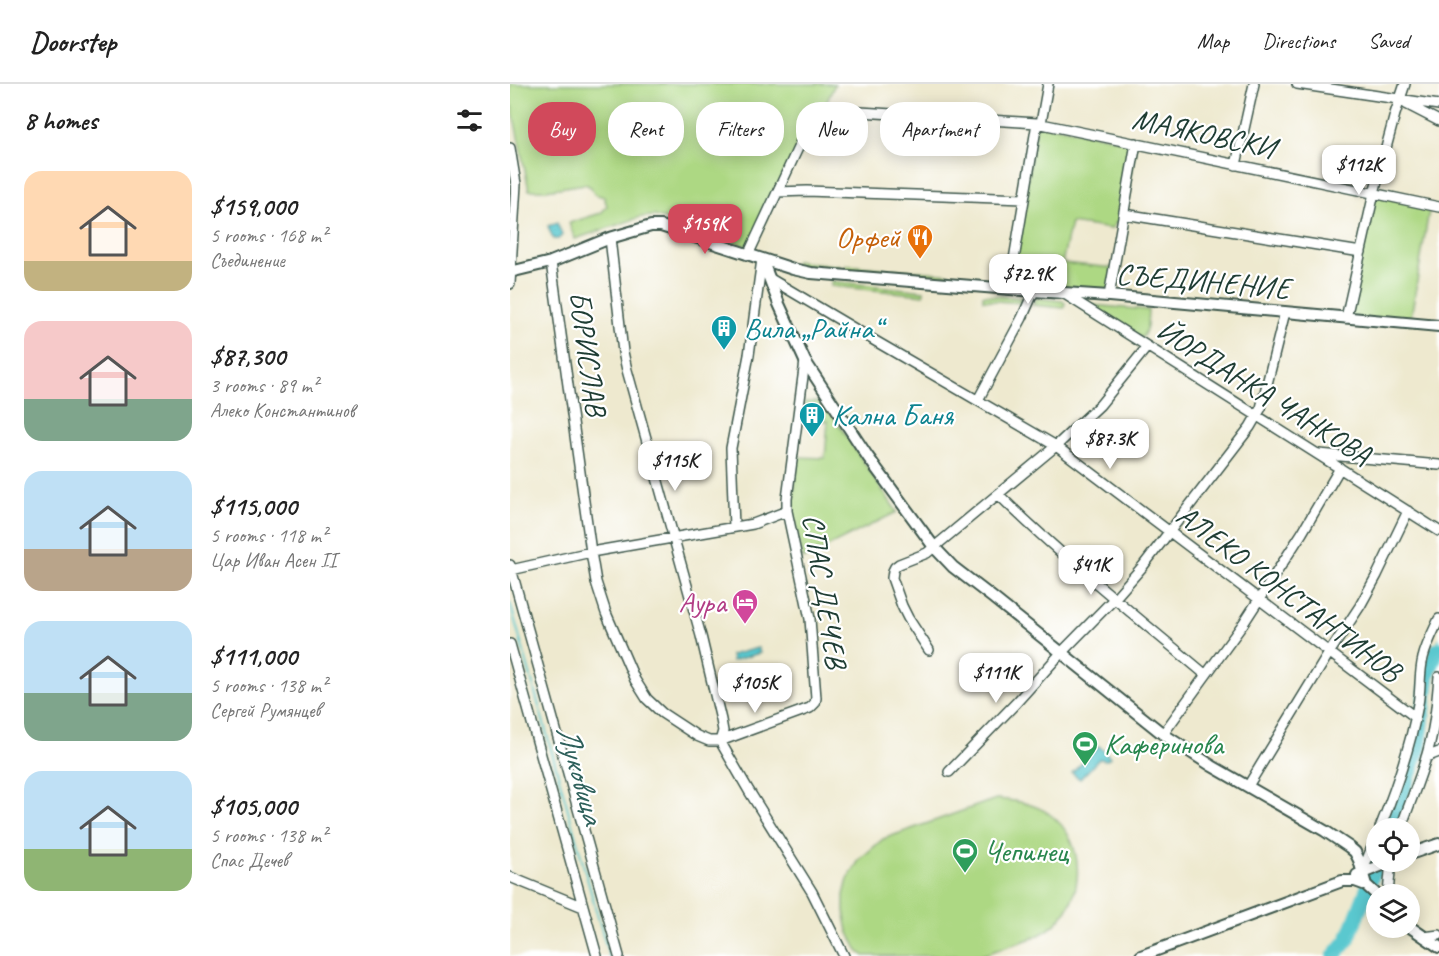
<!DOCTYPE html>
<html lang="en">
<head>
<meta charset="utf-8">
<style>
  :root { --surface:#fff; --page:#f2f2f2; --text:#222; --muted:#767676; --line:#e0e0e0; --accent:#d1495b }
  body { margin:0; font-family:Caveat,sans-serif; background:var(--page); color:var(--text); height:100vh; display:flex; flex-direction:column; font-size:22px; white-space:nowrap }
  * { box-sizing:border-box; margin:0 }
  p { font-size:20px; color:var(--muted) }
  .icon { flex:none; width:33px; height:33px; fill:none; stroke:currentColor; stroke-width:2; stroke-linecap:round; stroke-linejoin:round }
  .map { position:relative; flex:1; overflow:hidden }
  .panel { display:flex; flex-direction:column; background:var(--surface); width:510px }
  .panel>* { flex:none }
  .banner { position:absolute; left:18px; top:18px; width:570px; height:54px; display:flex; gap:12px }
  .fabs { position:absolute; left:856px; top:734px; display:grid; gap:12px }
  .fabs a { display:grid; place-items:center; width:54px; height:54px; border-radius:50%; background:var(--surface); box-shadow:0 3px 15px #0003; font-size:30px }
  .price { position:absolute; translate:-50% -51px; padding:0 14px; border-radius:12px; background:#fff; color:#222; font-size:20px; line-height:39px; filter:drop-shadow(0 2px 3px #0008) }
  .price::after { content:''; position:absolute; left:50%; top:36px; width:18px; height:14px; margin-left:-9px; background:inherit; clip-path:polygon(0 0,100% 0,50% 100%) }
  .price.on { background:var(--accent); color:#fff }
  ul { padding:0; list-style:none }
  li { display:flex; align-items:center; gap:18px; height:150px; padding:0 24px }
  li span { display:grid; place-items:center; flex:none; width:168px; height:120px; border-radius:18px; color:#555 }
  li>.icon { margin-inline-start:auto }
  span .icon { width:72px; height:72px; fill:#fffc; stroke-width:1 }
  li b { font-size:26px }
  h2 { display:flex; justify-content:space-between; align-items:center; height:72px; padding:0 24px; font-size:26px }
  .pill { padding:0 21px; border-radius:24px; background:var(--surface); box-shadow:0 3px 15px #0003; font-size:21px; line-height:54px }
  .pill.on { background:var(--accent); color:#fff }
  header { display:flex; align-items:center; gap:36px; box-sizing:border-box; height:84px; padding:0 30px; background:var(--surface); border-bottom:2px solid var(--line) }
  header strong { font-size:28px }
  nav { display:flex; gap:33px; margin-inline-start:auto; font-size:21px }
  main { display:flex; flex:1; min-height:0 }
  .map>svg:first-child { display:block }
  .green { fill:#add883; stroke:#668a5c; stroke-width:1.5 }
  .water { fill:#5ac8cf; stroke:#3c8282; stroke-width:1.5 }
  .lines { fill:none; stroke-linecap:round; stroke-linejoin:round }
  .stream { stroke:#5ac8cf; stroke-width:2 }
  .river { stroke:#5ac8cf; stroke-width:15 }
  .minor-casing { stroke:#3e574b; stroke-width:12 }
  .tertiary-casing { stroke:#3e574b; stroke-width:14 }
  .minor { stroke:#fff; stroke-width:9 }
  .tertiary { stroke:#fff; stroke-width:10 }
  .labels { text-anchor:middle; stroke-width:4.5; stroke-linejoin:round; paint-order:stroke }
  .street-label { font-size:30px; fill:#1f3d34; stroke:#fff }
  .food-label { font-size:30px; fill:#c56008; stroke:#fff; text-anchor:end }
  .culture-label { font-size:30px; fill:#0d838f; stroke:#fff; text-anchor:start }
  .hotel-label { font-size:30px; fill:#b23c85; stroke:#fff; text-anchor:end }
  .leisure-label { font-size:30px; fill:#27864d; stroke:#fff; text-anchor:start }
  .water-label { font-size:32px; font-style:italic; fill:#2e605b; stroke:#fff }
</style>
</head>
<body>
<header>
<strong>Doorstep</strong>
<nav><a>Map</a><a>Directions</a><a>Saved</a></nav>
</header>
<main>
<section class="panel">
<h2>8 homes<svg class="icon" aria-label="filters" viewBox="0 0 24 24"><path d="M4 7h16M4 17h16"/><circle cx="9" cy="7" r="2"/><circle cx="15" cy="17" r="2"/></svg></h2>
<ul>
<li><span style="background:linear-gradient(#ffd9b3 75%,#c2b280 0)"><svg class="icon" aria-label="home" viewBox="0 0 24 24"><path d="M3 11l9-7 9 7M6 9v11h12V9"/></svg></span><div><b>$159,000</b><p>5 rooms · 168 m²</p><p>Съединение</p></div></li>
<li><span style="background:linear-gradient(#f6c9c9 65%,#7fa58c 0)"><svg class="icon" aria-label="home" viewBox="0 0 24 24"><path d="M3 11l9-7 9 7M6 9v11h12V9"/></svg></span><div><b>$87,300</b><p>3 rooms · 89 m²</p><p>Алеко Константинов</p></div></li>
<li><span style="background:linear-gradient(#bfe0f5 65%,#b9a48a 0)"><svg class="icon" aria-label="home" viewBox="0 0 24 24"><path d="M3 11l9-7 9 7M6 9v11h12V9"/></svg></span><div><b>$115,000</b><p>5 rooms · 118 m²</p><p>Цар Иван Асен II</p></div></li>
<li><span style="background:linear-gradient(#bfe0f5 60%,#7fa58c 0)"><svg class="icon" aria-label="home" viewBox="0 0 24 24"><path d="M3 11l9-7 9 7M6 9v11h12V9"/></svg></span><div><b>$111,000</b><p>5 rooms · 138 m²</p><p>Сергей Румянцев</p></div></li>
<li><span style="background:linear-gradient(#bfe0f5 65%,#8fb573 0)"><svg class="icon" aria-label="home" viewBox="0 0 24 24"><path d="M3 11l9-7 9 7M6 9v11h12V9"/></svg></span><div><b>$105,000</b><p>5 rooms · 138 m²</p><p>Спас Дечев</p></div></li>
</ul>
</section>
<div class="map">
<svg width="929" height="872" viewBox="0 0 929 872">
  <rect width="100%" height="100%" fill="#fff"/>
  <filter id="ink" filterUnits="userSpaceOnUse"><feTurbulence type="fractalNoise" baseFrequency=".0167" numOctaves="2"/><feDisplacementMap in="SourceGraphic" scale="12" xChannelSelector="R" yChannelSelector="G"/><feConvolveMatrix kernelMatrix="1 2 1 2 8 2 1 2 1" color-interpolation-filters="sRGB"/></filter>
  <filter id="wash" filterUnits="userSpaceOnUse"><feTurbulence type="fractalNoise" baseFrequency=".008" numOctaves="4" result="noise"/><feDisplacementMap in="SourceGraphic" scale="24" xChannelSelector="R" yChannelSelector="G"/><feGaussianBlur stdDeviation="1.35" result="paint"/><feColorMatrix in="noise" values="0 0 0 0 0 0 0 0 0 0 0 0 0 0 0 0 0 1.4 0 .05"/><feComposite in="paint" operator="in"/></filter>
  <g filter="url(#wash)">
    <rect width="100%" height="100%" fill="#eee9cf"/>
    <path class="green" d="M0 0H325L314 24 306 29 242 164 145 132 131 133 65 155 59 139 91 129 97 122 94 113 84 110 81 103 75 100 36 106H19L0 14Z
      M527 39 626 59 614 130 601 145 561 139 552 179 604 184 599 212 499 205Z
      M870 111 920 121 900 239 836 234 862 118Z
      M286 177 299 179 330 182 329 187 297 185 285 181Z
      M336 181 379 185V189L336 187Z
      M383 185 440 190 439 195 382 191Z
      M321 197 414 207V211L321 202Z
      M473 211 512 214 511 219 473 216Z
      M526 214 552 217 555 219 554 224 522 221Z
      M581 221 638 226 637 243 633 253H629L580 224Z
      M295 318H314L387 428 293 475 282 427 288 373 315 374 318 337 291 334Z
      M486 715C504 716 523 719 538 729 581 758 576 829 529 851 517 857 503 860 490 865 483 867 476 871 469 872 457 872 444 872 432 872 406 872 380 872 354 872L348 867 338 847 334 827V811L338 795 349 776 373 755Z"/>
    <path class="water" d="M47 139 52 151C49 155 48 156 43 155L38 142Z
      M248 564 250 569 222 577 221 571Z
      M589 662 600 673 597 676 589 675 570 695 562 689Z"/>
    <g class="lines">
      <path class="stream" d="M0 519 99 872
        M927 566 929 555"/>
      <path class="river" d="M880 744 909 664 918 590 927 566 929 565
        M824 872 838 855 868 777"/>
    </g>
  </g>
  <g filter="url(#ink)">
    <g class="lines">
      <g class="minor-casing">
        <path id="minor" d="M787 0 929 21
          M896 20 929 37
          M531 39 538 0
          M0 64 6 100 0 200
          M726 81 744 0
          M267 108 297 107 514 115
          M614 130 851 168
          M100 154 113 268 117 286 191 552 211 636 213 647 210 657 239 707 302 808 334 872
          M238 171 301 36 306 29 314 24 334 27 527 39 929 123
          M41 178 81 468 86 498 96 529 125 596 137 615 152 629 187 652 199 657H210L300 624 305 619 306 614 300 535 277 427V415L295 277
          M259 194 367 258 546 362 905 633
          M499 205 527 39
          M553 209 929 447
          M599 212 626 59
          M836 234 864 109 885 30 895 0
          M468 316 512 234 524 207
          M809 370 929 381
          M488 410C554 475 626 532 696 591
          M224 443 221 364 239 271 252 175
          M0 481 109 872
          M1 486 81 468 243 440 277 427
          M0 560 87 872
          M419 566 398 534 392 522 382 494 383 487 385 483 389 480 417 469 546 362 590 321 637 263
          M653 650 733 540 792 449 830 384
          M916 673 929 668
          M439 688 506 619 552 568 605 514 633 482 740 343 751 324 775 228
          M738 702 819 569 850 522 867 491 898 427
          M870 744C886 704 901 662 908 620 911 605 909 589 913 574 916 561 923 548 929 535
          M891 744C901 714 915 685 921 654 926 634 927 614 929 593
          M852 788 867 751
          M0 793 73 823
          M878 810 881 777
          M914 853 929 851"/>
      </g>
      <g class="tertiary-casing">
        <path id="tertiary" d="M252 175 269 220 295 277 358 373 424 463 443 483 482 513 653 650 702 682 815 747 839 763 845 768 849 776 856 801 867 811
          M0 188 41 178 100 154 141 142H151L283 185 301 189 524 207 599 212 929 242
          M900 770 929 760
          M847 791 883 777
          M900 843 929 863
          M631 872 832 797H845L856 801"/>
      </g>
      <use href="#minor" class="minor"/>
      <use href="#tertiary" class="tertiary"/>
    </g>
  </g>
  <defs>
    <g id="restaurant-pin" transform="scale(1.35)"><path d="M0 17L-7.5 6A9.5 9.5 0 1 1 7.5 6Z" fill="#e8710a" stroke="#fff"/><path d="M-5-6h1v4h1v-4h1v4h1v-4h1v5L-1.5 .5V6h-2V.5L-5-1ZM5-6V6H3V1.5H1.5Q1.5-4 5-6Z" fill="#fff"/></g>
    <g id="building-pin" transform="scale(1.35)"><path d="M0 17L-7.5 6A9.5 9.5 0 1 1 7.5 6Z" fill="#0f9aa8" stroke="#fff"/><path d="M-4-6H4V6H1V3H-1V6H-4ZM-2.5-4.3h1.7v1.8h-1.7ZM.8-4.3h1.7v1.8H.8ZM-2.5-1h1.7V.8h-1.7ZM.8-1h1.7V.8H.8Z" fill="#fff"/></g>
    <g id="hotel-pin" transform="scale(1.35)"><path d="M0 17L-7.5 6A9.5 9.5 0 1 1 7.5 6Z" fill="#d1479c" stroke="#fff"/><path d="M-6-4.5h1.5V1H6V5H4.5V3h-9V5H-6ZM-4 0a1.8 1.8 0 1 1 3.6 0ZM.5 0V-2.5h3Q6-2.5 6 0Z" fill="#fff"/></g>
    <g id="stadium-pin" transform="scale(1.35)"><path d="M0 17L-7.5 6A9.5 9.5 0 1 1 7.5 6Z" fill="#2e9e5b" stroke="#fff"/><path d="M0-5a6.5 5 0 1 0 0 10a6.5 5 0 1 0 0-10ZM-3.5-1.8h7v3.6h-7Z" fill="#fff"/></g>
  </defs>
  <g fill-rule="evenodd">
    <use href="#restaurant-pin" x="410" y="153"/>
    <use href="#building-pin" x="214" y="244"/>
    <use href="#building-pin" x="302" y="331"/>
    <use href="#hotel-pin" x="235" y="518"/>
    <use href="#stadium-pin" x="575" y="660"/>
    <use href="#stadium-pin" x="455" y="767"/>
  </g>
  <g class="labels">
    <g class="street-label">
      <text transform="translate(694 49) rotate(12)" y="10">МАЯКОВСКИ</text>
      <text transform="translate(693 197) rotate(5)" y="10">СЪЕДИНЕНИЕ</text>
      <text transform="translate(78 269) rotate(82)" y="10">БОРИСЛАВ</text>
      <text transform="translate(754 308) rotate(32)" y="10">ЙОРДАНКА ЧАНКОВА</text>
      <text transform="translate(315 507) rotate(81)" y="10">СПАС ДЕЧЕВ</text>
      <text transform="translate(779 509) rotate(37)" y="10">АЛЕКО КОНСТАНТИНОВ</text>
    </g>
    <g class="food-label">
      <text x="390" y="163">Орфей</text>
    </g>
    <g class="culture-label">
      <text x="234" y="254">Вила „Райна“</text>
      <text x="322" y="341">Кална Баня</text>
    </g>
    <g class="hotel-label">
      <text x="216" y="528">Аура</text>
    </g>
    <g class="leisure-label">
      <text x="594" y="670">Каферинова</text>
      <text x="474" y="777">Чепинец</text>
    </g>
    <g class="water-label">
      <text transform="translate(71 690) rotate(74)" y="11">Луковица</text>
    </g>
  </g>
</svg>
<div class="fabs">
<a><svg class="icon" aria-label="locate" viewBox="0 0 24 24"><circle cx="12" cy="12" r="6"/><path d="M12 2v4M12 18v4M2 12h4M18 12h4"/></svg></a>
<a><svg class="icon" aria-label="layers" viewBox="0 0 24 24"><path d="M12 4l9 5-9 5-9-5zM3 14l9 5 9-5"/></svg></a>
</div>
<b class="price" style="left:849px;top:112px">$112K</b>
<b class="price on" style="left:195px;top:171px">$159K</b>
<b class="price" style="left:518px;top:221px">$72.9K</b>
<b class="price" style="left:600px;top:386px">$87.3K</b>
<b class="price" style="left:165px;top:408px">$115K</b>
<b class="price" style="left:581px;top:512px">$41K</b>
<b class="price" style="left:486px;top:620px">$111K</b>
<b class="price" style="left:245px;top:630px">$105K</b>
<div class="banner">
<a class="pill on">Buy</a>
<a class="pill">Rent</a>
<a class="pill">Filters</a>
<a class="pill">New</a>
<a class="pill">Apartment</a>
</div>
</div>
</main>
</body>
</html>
